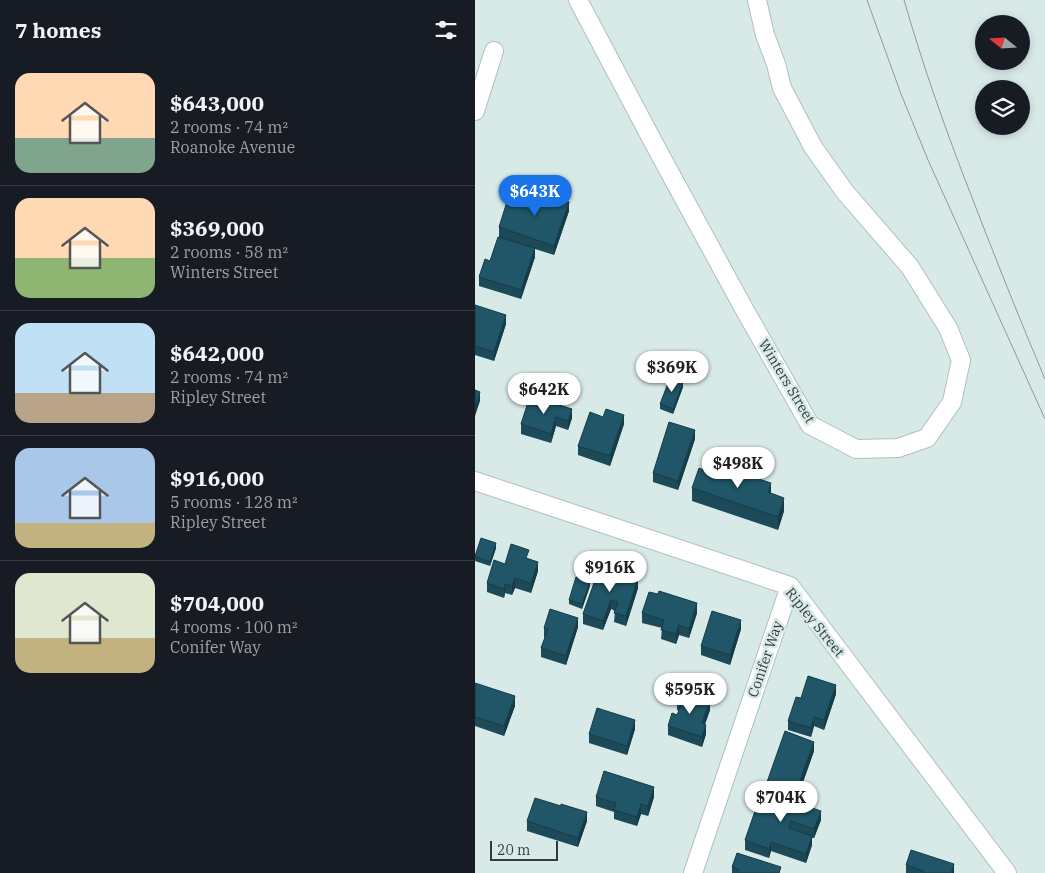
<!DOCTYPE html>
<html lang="en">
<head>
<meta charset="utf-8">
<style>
  :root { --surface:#171b24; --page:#20242c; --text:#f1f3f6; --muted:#9ea1a6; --line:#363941; --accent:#1a73e8 }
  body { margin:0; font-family:"IBM Plex Serif",serif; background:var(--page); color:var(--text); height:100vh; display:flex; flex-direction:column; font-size:19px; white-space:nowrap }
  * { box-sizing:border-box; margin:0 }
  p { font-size:16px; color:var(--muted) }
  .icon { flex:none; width:28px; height:28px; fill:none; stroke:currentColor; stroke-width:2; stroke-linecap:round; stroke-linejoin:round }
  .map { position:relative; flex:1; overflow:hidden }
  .sheet { display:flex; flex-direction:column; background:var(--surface); width:475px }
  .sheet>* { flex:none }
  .needle { width:32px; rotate:288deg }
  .tools { position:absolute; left:500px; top:15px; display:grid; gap:10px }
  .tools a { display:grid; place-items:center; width:55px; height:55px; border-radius:50%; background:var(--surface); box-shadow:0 2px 8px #0003; font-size:25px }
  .scale { position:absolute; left:15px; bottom:12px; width:68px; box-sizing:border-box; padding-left:5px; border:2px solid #343b3a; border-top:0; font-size:14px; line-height:18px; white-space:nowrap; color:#343b3a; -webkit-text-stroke:4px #d8eae8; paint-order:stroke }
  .price { position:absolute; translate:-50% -42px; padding:0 11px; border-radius:18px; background:#fff; color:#222; font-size:16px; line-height:32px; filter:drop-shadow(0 1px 2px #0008) }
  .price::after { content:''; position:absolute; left:50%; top:30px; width:15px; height:11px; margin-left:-8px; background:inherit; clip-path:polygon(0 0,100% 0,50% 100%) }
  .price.selected { background:var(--accent); color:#fff }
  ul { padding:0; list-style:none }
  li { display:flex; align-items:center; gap:15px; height:125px; padding:0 15px }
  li+li { border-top:1px solid var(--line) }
  li span { display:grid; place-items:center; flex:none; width:140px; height:100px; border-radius:15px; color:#555 }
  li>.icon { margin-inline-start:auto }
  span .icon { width:60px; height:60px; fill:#fffc; stroke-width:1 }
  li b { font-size:21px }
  h2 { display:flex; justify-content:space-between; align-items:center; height:60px; padding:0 15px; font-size:21px }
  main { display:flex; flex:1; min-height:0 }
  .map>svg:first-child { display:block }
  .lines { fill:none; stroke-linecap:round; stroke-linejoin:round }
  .street-casing { stroke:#aebfbe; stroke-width:20 }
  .street { stroke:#fff; stroke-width:18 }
  .tram { stroke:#8e9b99; stroke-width:1 }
  .wall { fill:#1c4a59 }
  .shaded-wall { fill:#163c48 }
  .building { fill:#205667; stroke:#163c48 }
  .labels { text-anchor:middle; stroke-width:5; stroke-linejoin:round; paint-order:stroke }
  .street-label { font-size:14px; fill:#343b3a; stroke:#d8eae8 }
</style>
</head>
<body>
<main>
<section class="sheet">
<h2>7 homes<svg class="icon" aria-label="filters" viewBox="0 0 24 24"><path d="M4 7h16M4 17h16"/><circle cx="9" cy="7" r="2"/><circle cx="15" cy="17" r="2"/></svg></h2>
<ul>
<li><span style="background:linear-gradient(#ffd9b3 65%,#7fa58c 0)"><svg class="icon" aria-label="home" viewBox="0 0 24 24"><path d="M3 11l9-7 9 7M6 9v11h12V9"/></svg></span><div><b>$643,000</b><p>2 rooms · 74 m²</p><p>Roanoke Avenue</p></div></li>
<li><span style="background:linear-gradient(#ffd9b3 60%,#8fb573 0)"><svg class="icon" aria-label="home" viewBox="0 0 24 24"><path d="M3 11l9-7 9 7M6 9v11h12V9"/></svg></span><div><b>$369,000</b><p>2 rooms · 58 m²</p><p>Winters Street</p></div></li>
<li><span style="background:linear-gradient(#bfe0f5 70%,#b9a48a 0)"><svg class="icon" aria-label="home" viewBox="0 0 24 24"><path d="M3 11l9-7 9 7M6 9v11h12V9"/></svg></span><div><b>$642,000</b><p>2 rooms · 74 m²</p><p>Ripley Street</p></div></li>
<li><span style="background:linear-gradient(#a9c7e8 75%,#c2b280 0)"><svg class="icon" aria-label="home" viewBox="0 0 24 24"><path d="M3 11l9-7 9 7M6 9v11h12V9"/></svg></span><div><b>$916,000</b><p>5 rooms · 128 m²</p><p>Ripley Street</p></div></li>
<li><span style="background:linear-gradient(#dfe7d0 65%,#c2b280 0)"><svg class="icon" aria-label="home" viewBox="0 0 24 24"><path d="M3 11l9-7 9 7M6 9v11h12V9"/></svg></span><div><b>$704,000</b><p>4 rooms · 100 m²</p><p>Conifer Way</p></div></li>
</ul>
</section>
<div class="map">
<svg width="570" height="873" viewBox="0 0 570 873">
  <rect width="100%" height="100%" fill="#d8eae8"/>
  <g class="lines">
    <g class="street-casing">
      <path id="street" d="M103 0 183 151 268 307 335 425 381 449 423 448 452 438 477 402 486 360 473 328 435 267 370 192 338 147 307 88 301 64 290 35 282 0
        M0 111 19 51
        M0 481 315 586 532 873
        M218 873 315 586"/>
    </g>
    <use href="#street" class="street"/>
    <path class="tram" d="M392 0 426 94 453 160 570 419
      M429 0C448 66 471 131 496 195 520 257 544 318 570 379"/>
  </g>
  <path class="wall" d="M63 202 94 211 79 255 60 249V257L46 299 4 286V277L15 261 24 237V227Z
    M0 306 31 324 19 361 0 355Z
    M208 387 198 414 185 409V404Z
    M55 396 97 418 93 430 81 426 76 443 46 434V424Z
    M149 424 135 466 103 455V446Z
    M220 439 203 490 178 482V473Z
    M217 488 296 493 309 511 303 530 217 501Z
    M21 548 15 566 0 561V556Z
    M54 559 63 571 56 593 40 588 37 595 30 593 29 598 12 592V583L30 564Z
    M125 566 163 588 151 626 139 622 140 611 136 609 128 630 108 624V614Z
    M115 586 107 609 94 604V600Z
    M167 613H222L214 638 204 635 201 644 186 639 187 628 167 623Z
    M103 627 91 665 66 657V648L70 637H69V628Z
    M266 629 255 665 226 655V646Z
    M0 683 40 706 29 736 0 726Z
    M361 694 349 730 339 726 336 737 313 730V721L326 698Z
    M202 701 235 710 230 724 231 734 227 747 193 735V726L202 715 204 711 202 710Z
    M160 729 152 755 114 743V734Z
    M339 751 321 802 292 791V782Z
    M287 791 346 820 339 838H337V845L331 863 296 851 294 858 270 850V840Z
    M121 797H179L173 816 166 814 162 826 139 819V812L121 806Z
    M52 821H112L103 847 52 831Z
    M431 865 479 873H431Z
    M257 867 306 873H257Z"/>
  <path class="shaded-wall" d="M94 202V211L79 255V246Z
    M60 248V257L46 299V290Z
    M31 315V324L19 361V352Z
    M208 382V387L198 414V409Z
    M5 392V401L0 416V407Z
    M97 409V418L93 430V421Z
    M149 415V424L135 466V456Z
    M81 417V426L76 443V434Z
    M220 430V439L203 490V481Z
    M296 483V497L293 492Z
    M309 498V511L303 530V517Z
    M21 543V548L15 566V562Z
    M63 562V571L56 593V584Z
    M40 578V588L37 595V586Z
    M163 579V588L151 626V616Z
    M115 582V586L107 609V604Z
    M30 584V593L29 598V589Z
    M136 600V609L128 630V621Z
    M222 603V613L214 638V629Z
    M103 618V627L91 665V656Z
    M266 620V629L255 665V655Z
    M204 625V635L201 644V634Z
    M361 685V694L349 730V720Z
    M40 696V706L29 736V726Z
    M235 701V710L227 733V723Z
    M339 717V726L336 737V728Z
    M160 720V729L152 755V746Z
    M231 725V734L227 747V737Z
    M339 742V751L321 802V792Z
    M179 787V797L173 816V806Z
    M166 804V814L162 826V817Z
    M346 811V820L339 838V829Z
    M112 812V821L103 847V838Z
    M337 836V845L331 863V854Z
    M296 842V851L294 858V849Z
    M479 864V873H476Z"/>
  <path class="building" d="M35 192 63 202 66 192 94 202 79 246 24 227Z
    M23 237 60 248 46 290 4 277 10 259 15 261Z
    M0 305 31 315 19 352 0 346Z
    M195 378 208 382 198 409 185 404Z
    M0 390 5 392 0 407Z
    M55 396 97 409 93 421 81 417 76 434 46 424Z
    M131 409 149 415 135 456 103 446 115 412 128 417Z
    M194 422 220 430 203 481 178 473Z
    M236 463 296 483 293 492 309 498 303 517 217 488 224 468 233 472Z
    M6 538 21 543 15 562 0 556Z
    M36 544 54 550 51 558 63 562 56 584 40 578 37 586 30 584 29 589 12 583 19 560 30 564Z
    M125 566 163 579 151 616 139 613 143 602 136 600 128 621 108 614Z
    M101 577 115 582 107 604 94 600Z
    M184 591 222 603 214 629 204 625 201 634 186 630 189 620 167 613 174 592 183 594Z
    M75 609 103 618 91 656 66 648 73 629 69 628Z
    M237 611 266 620 255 655 226 646Z
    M333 676 361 685 349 720 339 717 336 728 313 721 321 697 326 698Z
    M0 683 40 696 29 726 0 717Z
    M206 691 235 701 227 723 231 725 227 737 193 726 197 713 202 715 207 703 202 701Z
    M122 708 160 720 152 746 114 734Z
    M310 731 339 742 321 792 292 782Z
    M129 771 179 787 173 806 166 804 162 817 139 810 141 803 121 797Z
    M287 791 346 811 339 829 316 821 314 828 337 836 331 854 296 842 294 849 270 840Z
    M60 798 86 806V804L112 812 103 838 52 821Z
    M436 850 479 864 476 873H448L449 871 431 865Z
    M262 853 306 867 304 873H262L264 869 257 867Z"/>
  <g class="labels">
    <g class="street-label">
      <text transform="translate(312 381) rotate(59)" y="5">Winters Street</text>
      <text transform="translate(340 622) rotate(51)" y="5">Ripley Street</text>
      <text transform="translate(290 659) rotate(-71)" y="5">Conifer Way</text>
    </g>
  </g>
</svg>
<div class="tools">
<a><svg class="needle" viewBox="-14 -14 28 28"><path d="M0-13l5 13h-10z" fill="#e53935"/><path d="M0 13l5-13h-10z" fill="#9ea1a6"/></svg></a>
<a><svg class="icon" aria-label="layers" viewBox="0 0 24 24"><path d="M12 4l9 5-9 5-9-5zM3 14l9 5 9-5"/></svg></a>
</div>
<div class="scale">20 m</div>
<b class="price selected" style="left:60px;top:217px">$643K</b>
<b class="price" style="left:197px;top:393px">$369K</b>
<b class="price" style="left:69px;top:415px">$642K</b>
<b class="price" style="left:263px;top:489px">$498K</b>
<b class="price" style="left:135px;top:593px">$916K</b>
<b class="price" style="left:215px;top:715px">$595K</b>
<b class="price" style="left:306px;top:823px">$704K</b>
</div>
</main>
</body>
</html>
